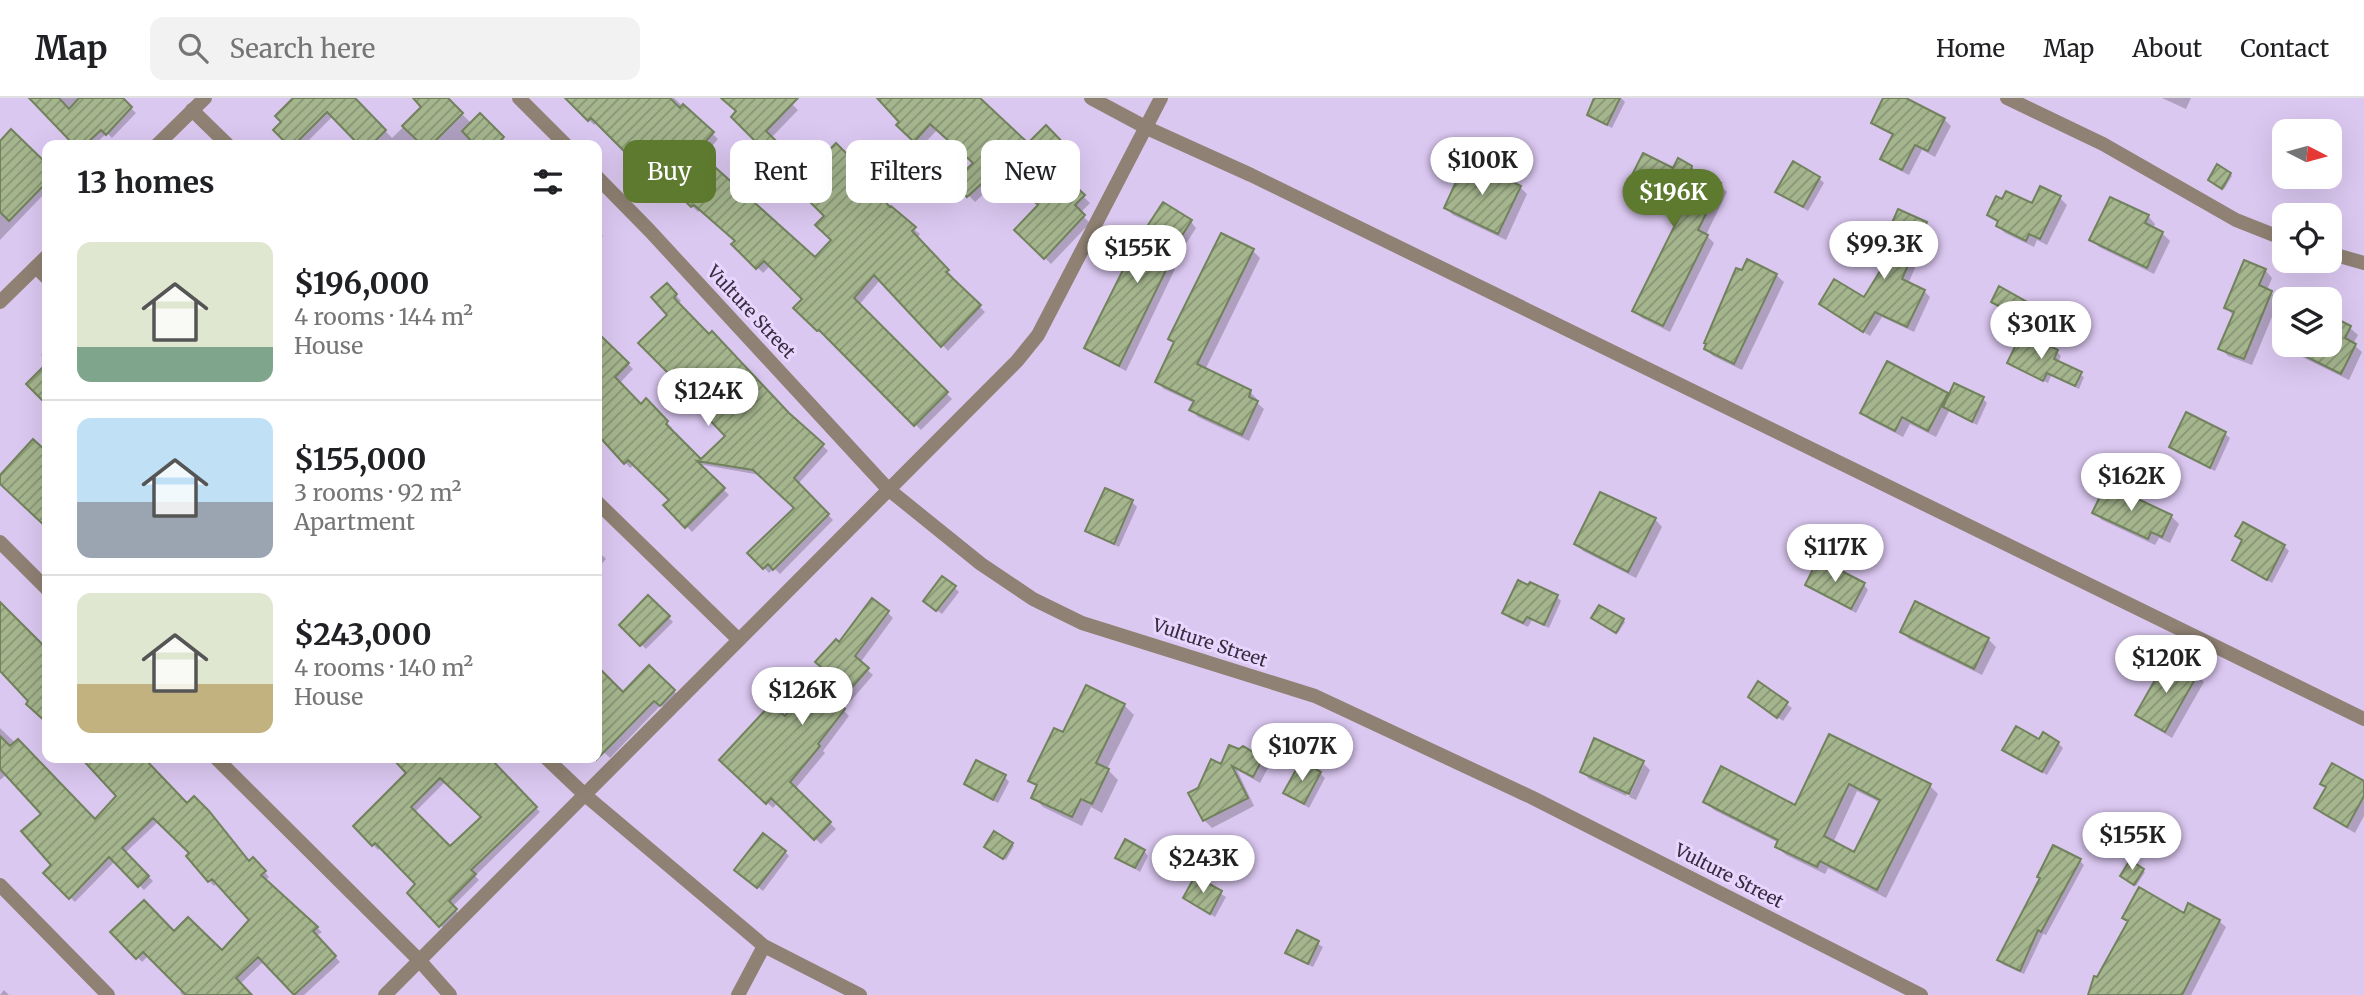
<!DOCTYPE html>
<html lang="en">
<head>
<meta charset="utf-8">
<style>
  :root { --surface:#fff; --page:#f2f2f2; --text:#202124; --muted:#757577; --line:#e0e0e0; --accent:#5e7a2f }
  body { margin:0; font-family:Merriweather,serif; background:var(--page); color:var(--text); height:100vh; display:flex; flex-direction:column; font-size:26px; white-space:nowrap }
  * { box-sizing:border-box; margin:0 }
  p { font-size:23px; color:var(--muted) }
  .icon { flex:none; width:38px; height:38px; fill:none; stroke:currentColor; stroke-width:2; stroke-linecap:round; stroke-linejoin:round }
  .map { position:relative; flex:1; overflow:hidden }
  .panel { position:absolute; left:42px; top:42px; width:560px; height:623px; display:flex; flex-direction:column; background:var(--surface); border-radius:14px; box-shadow:0 7px 28px #0002 }
  .panel>* { flex:none }
  .hud { position:absolute; left:623px; top:42px; width:665px; height:63px; display:flex; gap:14px }
  .needle { width:46px; rotate:96deg }
  .controls { position:absolute; left:2272px; top:21px; display:grid; gap:14px }
  .controls a { display:grid; place-items:center; width:70px; height:70px; border-radius:14px; background:var(--surface); box-shadow:0 7px 28px #0002; font-size:35px }
  .price { position:absolute; translate:-50% -60px; padding:0 16px; border-radius:24px; background:#fff; color:#222; font-size:23px; line-height:46px; filter:drop-shadow(0 2px 4px #0008) }
  .price::after { content:''; position:absolute; left:50%; top:42px; width:21px; height:16px; margin-left:-10px; background:inherit; clip-path:polygon(0 0,100% 0,50% 100%) }
  .price.current { background:var(--accent); color:#fff }
  ul { padding:0; list-style:none }
  li { display:flex; align-items:center; gap:21px; height:175px; padding:0 35px }
  li+li { border-top:2px solid var(--line) }
  li span { display:grid; place-items:center; flex:none; width:196px; height:140px; border-radius:14px; color:#555 }
  li>.icon { margin-inline-start:auto }
  span .icon { width:84px; height:84px; fill:#fffc; stroke-width:1 }
  li b { font-size:30px }
  h2 { display:flex; justify-content:space-between; align-items:center; height:84px; padding:0 35px; font-size:30px }
  .chip { padding:0 24px; border-radius:14px; background:var(--surface); box-shadow:0 7px 28px #0002; font-size:24px; line-height:63px }
  .chip.current { background:var(--accent); color:#fff }
  header { display:flex; align-items:center; gap:42px; box-sizing:border-box; height:98px; padding:0 35px; background:var(--surface); border-bottom:2px solid var(--line) }
  header strong { font-size:33px }
  nav { display:flex; gap:38px; margin-inline-start:auto; font-size:24px }
  .search { width:490px; height:63px; background:var(--page); display:flex; align-items:center; gap:18px; box-sizing:border-box; padding:0 24px; border-radius:14px; color:var(--muted); font-size:26px }
  .map>svg:first-child { display:block }
  .shadow { fill:#0003; fill-rule:evenodd }
  .building { fill:url(#building-hatch); stroke:#71825c; stroke-width:2; fill-rule:evenodd }
  .lines { fill:none; stroke-linecap:round; stroke-linejoin:round }
  .minor { stroke:#8f8173; stroke-width:14 }
  .tertiary { stroke:#8f8173; stroke-width:14 }
  .labels { text-anchor:middle; stroke-width:6; stroke-linejoin:round; paint-order:stroke }
  .street-label { font-size:18px; fill:#352d3d; stroke:#e9d5fe }
</style>
</head>
<body>
<header>
<strong>Map</strong>
<div class="search"><svg class="icon" aria-label="search" viewBox="0 0 24 24"><circle cx="10" cy="10" r="6"/><path d="M15 15l6 6"/></svg>Search here</div>
<nav><a>Home</a><a>Map</a><a>About</a><a>Contact</a></nav>
</header>
<div class="map">
<svg width="2364" height="897" viewBox="0 0 2364 897">
  <defs>
    <pattern id="building-hatch" width="6" height="6" patternUnits="userSpaceOnUse" patternTransform="scale(1.75)"><rect width="6" height="6" fill="#a5b68e"/><path d="M-1 1l2-2M0 6l6-6M5 7l2-2" fill="none" stroke="#879475"/></pattern>
  </defs>
  <rect width="100%" height="100%" fill="#dbc8f1"/>
  <path class="shadow" d="M40 0H120L136 15 112 40 107 35 94 47H77L36 4Z
    M295 0H339L368 15 392 40 424 9 415 0H446L472 26 480 17 509 47H362L333 18 304 47H290L275 32 284 24Z
    M567 0H674L718 41 702 60 815 161 833 142 827 118 794 85 785 94 753 62 764 50 738 14 723 0H786L798 12 771 40 808 76 836 48 861 72 857 76 890 112 920 136 917 140 953 179 951 181 985 214 948 253 881 181 859 207 952 301 921 332 825 236 824 238 795 210 804 201 771 167 763 175 734 146 737 143 700 111 698 114 674 90 676 89 637 53 632 58 598 24 594 27Z
    M879 0H979L1028 47 1046 29 1077 61 1061 77 1090 105 1080 115 1090 125 1051 166 1017 132 1040 107 1007 74 975 104 956 84 976 65 938 31 921 49 898 27 901 24Z
    M1596 0H1621L1625 4 1612 30 1593 21 1589 16Z
    M1885 0H1904L1944 21 1951 28 1935 59 1922 52 1909 77 1889 67 1882 60 1894 38 1880 31 1873 24Z
    M2162 0H2191L2186 11Z
    M11 34 47 68V93L0 142V45Z
    M1691 69 1698 76 1720 87 1727 94 1706 137 1714 145 1670 234 1642 220 1634 213 1680 119 1635 96 1628 89 1674 73Z
    M2230 76 2232 78 2224 91 2212 84Z
    M1819 80 1824 85 1808 113 1778 94Z
    M1520 89 1527 96 1506 142 1453 117 1446 110Z
    M2060 100 2067 107 2047 147 2037 142 2034 149 2005 135 1998 128 1999 125 1989 117Z
    M2148 118 2155 126 2153 131 2162 135 2170 143 2154 176 2099 149 2091 142Z
    M1191 124 1196 130 1172 168 1175 171 1126 273 1092 255 1086 249Z
    M1926 125 1932 131 1908 186 1924 193 1930 199 1914 234 1882 219 1870 238 1827 212 1821 206 1864 202 1892 157 1883 149Z
    M597 131 603 138 597 143Z
    M1253 153 1260 160 1205 272 1250 294 1257 301 1256 304 1264 311 1249 343 1198 319 1191 312 1194 305 1164 291 1157 284Z
    M2265 172 2272 180 2267 192 2279 202 2252 267 2228 258 2221 250 2234 218 2226 210Z
    M1776 177 1784 184 1742 272 1713 258 1706 251Z
    M667 187 681 203 678 206 828 353 798 386 833 422 780 476 774 470 769 475 750 455 796 410 760 377 698 366 729 397 692 434 666 407 671 402 635 366 630 370 597 332V235L633 271 619 286 641 308 646 303 672 330 670 332 701 364 727 338 705 310 670 218Z
    M1993 203 2026 205 2031 210 2024 222Z
    M2329 219 2350 230 2358 237 2353 246 2362 254 2349 282 2294 255 2287 247H2329Z
    M47 250V263L41 257Z
    M2057 254 2061 258 2058 265 2084 279 2079 291 2051 278 2048 285 2009 265Z
    M1947 297 1949 299 1983 301 1987 305 1977 327 1949 313 1936 339 1910 326 1903 339 1870 322 1863 314Z
    M2187 317 2225 336 2230 340 2215 373 2176 354 2171 349Z
    M1132 404 1137 409 1119 449 1092 437 1087 433Z
    M2094 415 2171 418 2179 426 2170 445 2159 440 2155 447 2102 422Z
    M1655 421 1662 429 1636 480 1583 453 1576 445Z
    M2243 426 2284 448 2289 453 2272 485 2234 462 2242 442 2237 438Z
    M597 452 606 461 597 471Z
    M1807 487H1864L1868 492 1856 515 1812 491Z
    M955 490 959 494 942 516 930 507Z
    M648 499 673 524 646 551 621 527Z
    M1557 499 1561 503 1549 530 1532 522 1528 529 1509 520 1504 515Z
    M887 514 893 520 860 565 873 577 843 612 849 618 823 653 825 655 795 691 836 731 821 746 778 704 773 710 721 662 786 621Z
    M1595 522H1623L1625 524 1618 535Z
    M1902 534 1988 541 1996 549 1982 577 1909 541Z
    M649 569 680 599 667 613 661 607 610 660 597 647V570L623 597Z
    M2197 577 2204 584 2172 640 2145 624 2137 617Z
    M1759 586 1792 610 1783 623 1750 599Z
    M1124 607 1134 617 1107 671 1118 682 1102 715 1091 709 1082 728 1043 709 1034 699 1038 690 1030 683 1064 636Z
    M0 630 95 723 119 698 95 660H146L144 662 188 707 250 765 258 766 269 779 265 783 322 834 316 838 340 864 304 897H295L264 863 240 886 250 897H182L180 894 183 891 148 858 142 864 113 834 174 836 222 855 252 822 217 785 214 788 209 783 191 756 159 723 125 755 153 783 144 792 115 763 75 804 45 775 53 767 43 716 7 676 0 682Z
    M1830 638 1930 688 1938 696 1886 800 1828 770 1825 776 1786 757 1777 749 1779 745 1714 712 1705 703 1796 709ZM1857 693 1881 705 1855 756 1833 745Z
    M1595 643 1643 665H1641L1626 698 1589 681 1582 673Z
    M2039 643 2058 645 2063 650 2047 677 2005 651Z
    M277 660H288L283 665Z
    M395 660H488L540 714 475 778 479 782 452 809 460 817 445 832 409 795 418 786 381 749 378 752 355 728 409 675ZM446 683 483 719 450 751 414 715Z
    M1262 661 1269 668 1260 685 1237 672 1254 708 1212 730 1204 722 1200 691 1222 668Z
    M1644 666 1650 672 1636 702 1629 699Z
    M1320 675 1325 680 1309 710 1285 695Z
    M1005 679 1009 684 998 705 966 686Z
    M2364 685V718L2355 735 2324 717 2316 710 2327 691 2322 686Z
    M995 735 1014 748 1006 762 988 750Z
    M1144 753 1148 758 1140 774 1117 759Z
    M785 754 789 758 763 793 741 776Z
    M2080 763 2084 767 2046 837 2043 836 2024 876 2004 867 1999 862Z
    M2131 764 2145 774 2136 788 2124 780Z
    M1196 780 1226 799 1215 819 1185 800Z
    M2184 817 2219 823 2226 829 2191 897H2090Z
    M1298 834 1323 849 1313 869 1292 859 1288 855Z
    M4 892 9 897H0Z"/>
  <path class="building" d="M29 0H59L69 11 79 0H123L132 9 106 37 101 32 85 47H74Z
    M293 0H355L386 32 371 47H359L327 14 294 47H288L273 32 281 24 275 18Z
    M413 0H448L463 15 431 47H422L402 28 421 9Z
    M565 0H670L680 10 683 6 714 34 697 53 815 159 831 142 815 127 824 118 787 81 778 90 750 62 762 50 731 19 736 13 721 0H798L766 33 808 74 836 45 856 65 853 69 890 109 891 108 916 129 912 133 949 172 946 174 981 207 941 249 874 177 854 200 948 294 914 328 819 232 817 233 793 210 802 201 764 163 756 171 731 146 735 143 694 107 691 109 672 90 673 88 630 49 625 54 591 20 588 23Z
    M877 0H980L1028 45 1046 27 1072 54 1056 70 1085 97 1075 107 1085 117 1044 161 1014 132 1038 107 1000 69 967 99 953 84 973 65 930 26 914 44 896 27 899 24Z
    M1594 0H1620L1607 27 1587 17Z
    M1883 0H1906L1945 20 1928 53 1915 47 1902 72 1880 61 1893 36 1871 25Z
    M480 15 504 39 496 47H475L462 33Z
    M11 31 47 66V84L9 123 0 114V43Z
    M1643 55 1673 70 1678 60 1692 68 1691 71 1721 85 1698 132 1708 137 1663 228 1632 213 1680 117 1626 89Z
    M1466 62 1521 88 1498 136 1444 110Z
    M1793 63 1820 79 1803 109 1775 94Z
    M2217 66 2231 75 2222 91 2208 82Z
    M2040 88 2061 98 2040 141 2029 136 2026 143 1996 128 1998 123 1987 117 1996 98 2002 101 2006 93 2032 105Z
    M2110 99 2149 117 2145 125 2163 134 2147 170 2089 142Z
    M1163 104 1192 122 1166 162 1170 164 1119 268 1084 250 1137 144Z
    M1898 111 1927 124 1902 181 1925 192 1907 229 1875 214 1863 234 1819 206 1834 181 1864 199 1892 154 1881 150Z
    M1221 135 1254 151 1197 266 1251 292 1249 299 1258 303 1242 337 1189 312 1194 303 1155 284 1174 244 1168 241Z
    M1747 161 1777 176 1734 266 1704 251 1706 246 1704 245 1736 170 1742 172Z
    M2244 162 2266 171 2259 187 2272 193 2244 261 2218 251 2234 214 2224 210Z
    M667 185 677 196 674 200 709 236 712 233 789 315 824 346 794 380 829 416 773 472 768 466 763 471 747 455 794 410 753 372 697 363 725 390 685 430 663 407 669 402 628 362 624 366 597 336V234L629 265 615 279 641 306 646 300 668 323 666 326 701 361 725 338 700 312 703 310 638 245 667 217 651 199Z
    M1999 188 2027 204 2019 219 1991 204Z
    M2329 217 2351 228 2345 240 2356 246 2341 276 2283 247H2329Z
    M2022 234 2058 252 2054 261 2082 274 2075 288 2047 275 2043 283 2007 265Z
    M1887 263 1948 295 1928 333 1902 319 1895 333 1860 315Z
    M47 265V307L26 286Z
    M1954 285 1984 299 1972 324 1943 309Z
    M2186 314 2226 334 2210 370 2169 349Z
    M33 341 47 354V430L0 386V377Z
    M2106 386 2172 417 2162 439 2151 434 2148 441 2092 415Z
    M1105 390 1133 402 1114 446 1085 433Z
    M1600 394 1656 420 1628 474 1574 446Z
    M2243 424 2285 447 2267 482 2232 462 2242 442 2235 438Z
    M1818 461 1865 485 1851 511 1805 487Z
    M942 478 956 488 936 513 923 503Z
    M1518 482 1528 487 1530 484 1558 497 1544 527 1527 519 1523 525 1502 515Z
    M648 497 670 518 640 548 619 527Z
    M872 500 889 513 855 558 869 570 838 605 845 611 818 646 820 648 790 684 831 724 814 742 771 700 766 706 719 662 771 606 785 618 822 570 815 564 836 541 839 544Z
    M1915 503 1989 540 1974 571 1900 534Z
    M0 504 47 551V625L26 606 28 603 0 573Z
    M1599 507 1624 521 1616 535 1591 520Z
    M2168 559 2198 576 2165 634 2135 617Z
    M649 567 675 592 660 608 654 603 597 661V568L623 594Z
    M1758 583 1788 604 1777 620 1748 599Z
    M1086 587 1125 606 1096 665 1109 671 1092 706 1081 701 1072 719 1031 700 1037 687 1028 683 1054 630 1063 634Z
    M2016 628 2039 641 2043 634 2059 644 2042 674 2002 652Z
    M1829 636 1931 686 1877 792 1820 763 1817 769 1775 749 1778 742 1703 704 1721 668 1795 707ZM1849 686 1880 702 1854 754 1824 738Z
    M0 638 10 648 18 641 95 721 116 698 81 660H144L187 705 194 698 209 713 249 763 253 759 266 773 261 777 318 829 313 833 336 858 294 897 258 859 236 880 252 897H186L143 854 136 861 110 834 144 802 174 833 188 819 222 852 249 822 212 781 208 784 186 758 189 755 153 720 122 750 149 778 138 789 109 759 69 801 43 775 51 767 21 733 41 716 0 671Z
    M1594 640 1644 663 1629 696 1580 674Z
    M1229 647 1239 651 1243 648 1263 660 1253 679 1232 668 1248 700 1203 723 1188 695 1198 690 1211 661 1221 666Z
    M392 660H490L537 709 471 772 476 776 449 803 457 811 439 829 407 795 415 786 375 745 372 748 353 728 406 675ZM440 680 481 719 450 748 411 709Z
    M976 662 1006 677 993 702 964 686Z
    M1301 663 1321 674 1304 706 1283 695Z
    M2332 665 2364 683V698L2347 729 2314 710 2326 689 2320 686Z
    M994 733 1013 745 1003 761 984 749Z
    M763 735 786 753 757 790 734 772Z
    M1125 741 1145 752 1135 770 1115 760Z
    M2053 747 2081 761 2041 834 2038 832 2020 873 1997 862 2040 780 2037 779Z
    M2130 762 2144 771 2134 787 2120 778Z
    M1195 778 1222 793 1210 816 1183 800Z
    M2139 789 2184 815 2188 805 2220 822 2182 897H2088L2094 878 2097 879 2128 823 2122 820Z
    M1297 832 1319 843 1308 866 1285 855Z"/>
  <g class="lines">
    <path class="minor" d="M519 0 566 47
      M1091 0 1147 30 1251 77 2364 621
      M2007 0 2103 46 2236 122 2284 141
      M192 12 228 47
      M597 79 650 133 888 391 981 466 1033 501 1082 525 1315 598 1531 699 1921 897
      M2329 155 2364 165
      M36 169 47 180
      M597 404 739 542
      M0 444 47 491
      M216 660 419 862 450 897
      M546 660 585 697 764 848 860 897
      M0 787 108 897
      M385 897 1017 263 1038 237 1161 0
      M738 897 764 848"/>
    <path class="tertiary" d="M157 47 205 0
      M0 204 47 158"/>
  </g>
  <g class="labels">
    <g class="street-label">
      <text transform="translate(751 214) rotate(47)" y="6">Vulture Street</text>
      <text transform="translate(1210 545) rotate(18)" y="6">Vulture Street</text>
      <text transform="translate(1729 778) rotate(27)" y="6">Vulture Street</text>
    </g>
  </g>
</svg>
<div class="controls">
<a><svg class="needle" viewBox="-14 -14 28 28"><path d="M0-13l5 13h-10z" fill="#e53935"/><path d="M0 13l5-13h-10z" fill="#757577"/></svg></a>
<a><svg class="icon" aria-label="locate" viewBox="0 0 24 24"><circle cx="12" cy="12" r="6"/><path d="M12 2v4M12 18v4M2 12h4M18 12h4"/></svg></a>
<a><svg class="icon" aria-label="layers" viewBox="0 0 24 24"><path d="M12 4l9 5-9 5-9-5zM3 14l9 5 9-5"/></svg></a>
</div>
<b class="price" style="left:1482px;top:99px">$100K</b>
<b class="price current" style="left:1673px;top:131px">$196K</b>
<b class="price" style="left:1884px;top:183px">$99.3K</b>
<b class="price" style="left:1137px;top:187px">$155K</b>
<b class="price" style="left:2041px;top:263px">$301K</b>
<b class="price" style="left:708px;top:330px">$124K</b>
<b class="price" style="left:2131px;top:415px">$162K</b>
<b class="price" style="left:1835px;top:486px">$117K</b>
<b class="price" style="left:2166px;top:597px">$120K</b>
<b class="price" style="left:802px;top:629px">$126K</b>
<b class="price" style="left:1302px;top:685px">$107K</b>
<b class="price" style="left:2132px;top:774px">$155K</b>
<b class="price" style="left:1203px;top:797px">$243K</b>
<div class="hud">
<a class="chip current">Buy</a>
<a class="chip">Rent</a>
<a class="chip">Filters</a>
<a class="chip">New</a>
</div>
<section class="panel">
<h2>13 homes<svg class="icon" aria-label="filters" viewBox="0 0 24 24"><path d="M4 7h16M4 17h16"/><circle cx="9" cy="7" r="2"/><circle cx="15" cy="17" r="2"/></svg></h2>
<ul>
<li><span style="background:linear-gradient(#dfe7d0 75%,#7fa58c 0)"><svg class="icon" aria-label="home" viewBox="0 0 24 24"><path d="M3 11l9-7 9 7M6 9v11h12V9"/></svg></span><div><b>$196,000</b><p>4 rooms · 144 m²</p><p>House</p></div></li>
<li><span style="background:linear-gradient(#bfe0f5 60%,#9aa5b1 0)"><svg class="icon" aria-label="home" viewBox="0 0 24 24"><path d="M3 11l9-7 9 7M6 9v11h12V9"/></svg></span><div><b>$155,000</b><p>3 rooms · 92 m²</p><p>Apartment</p></div></li>
<li><span style="background:linear-gradient(#dfe7d0 65%,#c2b280 0)"><svg class="icon" aria-label="home" viewBox="0 0 24 24"><path d="M3 11l9-7 9 7M6 9v11h12V9"/></svg></span><div><b>$243,000</b><p>4 rooms · 140 m²</p><p>House</p></div></li>
</ul>
</section>
</div>
</body>
</html>
